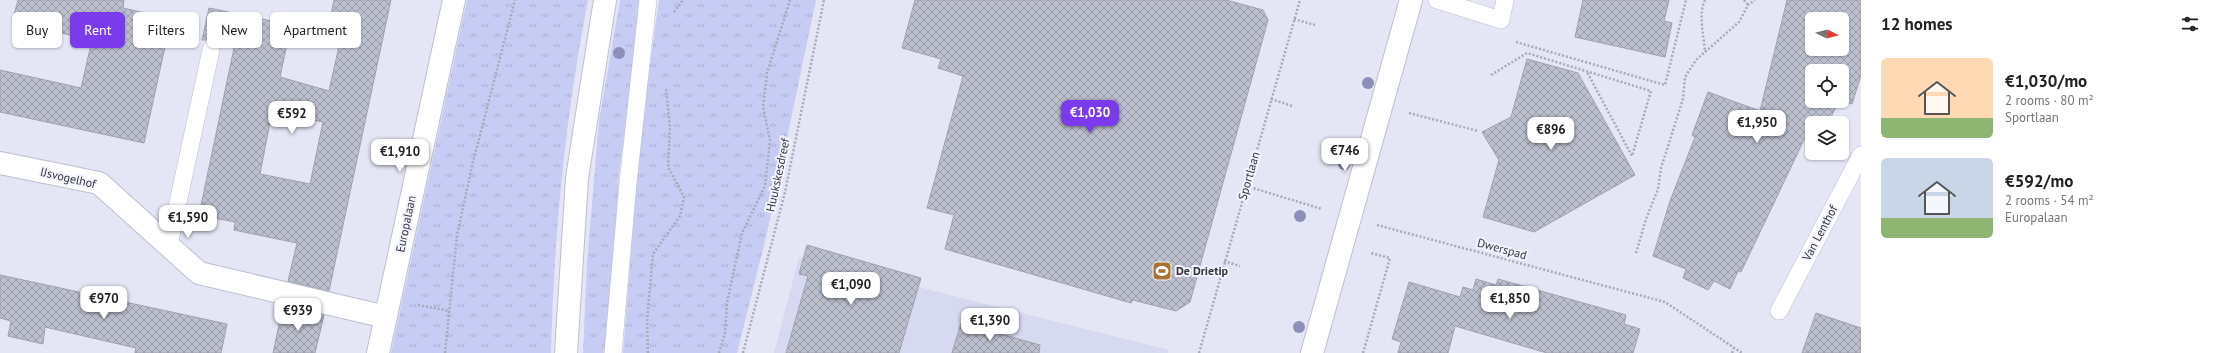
<!DOCTYPE html>
<html lang="en">
<head>
<meta charset="utf-8">
<style>
  :root { --surface:#fff; --page:#f2f2f2; --text:#222; --muted:#767676; --accent:#7c3aed }
  body { margin:0; font-family:"PT Sans",sans-serif; background:var(--page); color:var(--text); height:100vh; display:flex; flex-direction:column; font-size:15px; white-space:nowrap }
  * { box-sizing:border-box; margin:0 }
  p { font-size:13px; color:var(--muted) }
  .icon { flex:none; width:22px; height:22px; fill:none; stroke:currentColor; stroke-width:2; stroke-linecap:round; stroke-linejoin:round }
  .map { position:relative; flex:1; overflow:hidden }
  .drawer { display:flex; flex-direction:column; background:var(--surface); width:360px }
  .drawer>* { flex:none }
  .banner { position:absolute; left:12px; top:12px; width:380px; height:36px; display:flex; gap:8px }
  .needle { width:26px; rotate:96deg }
  .buttons { position:absolute; left:1805px; top:12px; display:grid; gap:8px }
  .buttons a { display:grid; place-items:center; width:44px; height:44px; border-radius:6px; background:var(--surface); box-shadow:0 1px 3px #0004; font-size:20px }
  .price { position:absolute; translate:-50% -34px; padding:0 9px; border-radius:8px; background:#fff; color:#222; font-size:13px; line-height:26px; filter:drop-shadow(0 1px 2px #0008) }
  .price::after { content:''; position:absolute; left:50%; top:24px; width:12px; height:9px; margin-left:-6px; background:inherit; clip-path:polygon(0 0,100% 0,50% 100%) }
  .price.on { background:var(--accent); color:#fff }
  ul { padding:0; list-style:none }
  li { display:flex; align-items:center; gap:12px; height:100px; padding:0 20px }
  li span { display:grid; place-items:center; flex:none; width:112px; height:80px; border-radius:6px; color:#555 }
  li>.icon { margin-inline-start:auto }
  span .icon { width:48px; height:48px; fill:#fffc; stroke-width:1 }
  li b { font-size:17px }
  h2 { display:flex; justify-content:space-between; align-items:center; height:48px; padding:0 20px; font-size:17px }
  .pill { padding:0 14px; border-radius:6px; background:var(--surface); box-shadow:0 1px 3px #0004; font-size:14px; line-height:36px }
  .pill.on { background:var(--accent); color:#fff }
  main { display:flex; flex:1; min-height:0 }
  .map>svg:first-child { display:block }
  .built { fill:#d6d9f0 }
  .grass { fill:url(#grass-tufts) }
  .building { fill:url(#building-cross-hatch); stroke:#9ea0af; fill-rule:evenodd }
  .lines { fill:none; stroke-linecap:round; stroke-linejoin:round }
  .service-casing { stroke:#bdbfce; stroke-width:18 }
  .minor-casing { stroke:#bdbfce; stroke-width:24 }
  .secondary-casing { stroke:#bdbfce; stroke-width:24 }
  .path { stroke:#a7a9b5; stroke-width:2.5; stroke-dasharray:2 2; stroke-linecap:butt }
  .service { stroke:#fff; stroke-width:17 }
  .minor { stroke:#fff; stroke-width:22 }
  .secondary { stroke:#fff; stroke-width:22 }
  .tree { fill:#8c8fb8 }
  .labels { text-anchor:middle; stroke-width:4; stroke-linejoin:round; paint-order:stroke }
  .street-label { font-size:12px; fill:#35363c; stroke:#f3f4fe }
  .poi-label { font-size:12px; font-weight:bold; fill:#35363c; stroke:#f3f4fe; text-anchor:start }
</style>
</head>
<body>
<main>
<div class="map">
<svg width="1861" height="353" viewBox="0 0 1861 353">
  <defs>
    <pattern id="grass-tufts" width="24" height="20" patternUnits="userSpaceOnUse"><rect width="24" height="20" fill="#c6ccf4"/><path d="M3 7l-1-3M5 7V3M7 7l1-3M15 17l-1-3M17 17v-4M19 17l1-3" fill="none" stroke="#abb0d2"/></pattern>
    <pattern id="building-cross-hatch" width="8" height="8" patternUnits="userSpaceOnUse"><rect width="8" height="8" fill="#bcbfce"/><path d="M0 0l8 8M0 8l8-8" fill="none" stroke="#9a9ca8"/></pattern>
  </defs>
  <rect width="100%" height="100%" fill="#e4e6f6"/>
  <path class="built" d="M799 257 1169 350 1168 353H774Z"/>
  <path class="grass" d="M467 0H588C565 118 554 233 551 353H391Z
    M620 0H642L619 175 607 353H583L587 264 599 121Z
    M659 0H816L767 233 737 353H623L640 138Z"/>
  <path class="building" d="M18 0H124L123 8 171 19 144 143 0 112V70L81 88 92 40 12 22Z
    M334 0H391L329 291 288 281 297 243 234 230 235 222 199 215 234 48 219 45 213 40H202L209 8 291 25 280 77 329 91 343 28 329 25ZM272 112 323 122 310 184 260 174Z
    M915 0H1226L1263 10 1268 20 1190 302 1176 311 1133 300 1131 303 945 249 954 215 927 208 963 76 938 68 941 59 902 48Z
    M1583 0H1669L1664 21 1672 23 1665 57 1575 37Z
    M1787 0H1861V75L1852 104 1842 101V71H1812V101H1839L1828 123H1812L1741 272 1738 271 1730 289 1714 281 1708 290 1683 278 1686 269 1653 256 1670 201 1695 137 1692 135 1708 92 1760 111ZM1812 19H1842V49H1812Z
    M1527 59 1578 73 1635 175 1534 232 1483 217 1499 160 1482 132 1511 117Z
    M807 245 921 278 899 353H786L808 276 799 274Z
    M0 275 227 324 221 353H135L136 348 45 327 43 344 8 336 11 321 0 318Z
    M1476 279 1496 285 1498 279 1626 315 1624 324 1640 329 1633 353H1547L1455 326 1448 353H1398L1401 342 1392 339 1409 282 1460 297 1463 287 1473 290Z
    M283 306 324 315 315 353H273Z
    M1816 313 1861 328V353H1802Z
    M961 323 1040 345 1039 353H952Z"/>
  <g class="lines">
    <g class="service-casing">
      <path id="service" d="M1437 0 1501 20 1505 0
        M169 244 211 50
        M1779 311 1861 155
        M613 353 628 183 648 0"/>
    </g>
    <g class="minor-casing">
      <path id="minor" d="M0 163 99 183 199 273 386 317
        M378 353 454 0
        M1312 353 1411 0"/>
    </g>
    <g class="secondary-casing">
      <path id="secondary" d="M566 353 577 178 605 0"/>
    </g>
    <path class="path" d="M1705 0C1698 14 1704 37 1705 52
      M1744 0 1748 5
      M674 12 683 0
      M1294 19 1315 25
      M1516 42 1665 85 1686 0
      M1491 75 1527 53 1651 91 1632 156 1587 72
      M1271 99 1292 106
      M1409 113 1478 131
      M1246 186 1322 209
      M1377 225 1665 302 1742 353
      M1636 253 1646 219 1658 189 1661 168 1683 99 1685 77 1696 60 1739 22 1748 5 1755 0
      M1224 261 1240 266
      M418 305 450 311
      M445 353 457 235 472 166 515 0
      M648 353 647 320 653 254 680 216 684 197 668 167 670 127 666 89
      M719 353 725 333 727 303 742 233 765 186 770 140 763 107 767 73 790 0
      M743 353 785 192 824 0
      M1199 353 1300 0
      M1363 353 1390 258 1370 253
      M1732 353 1734 348"/>
    <use href="#service" class="service"/>
    <use href="#minor" class="minor"/>
    <use href="#secondary" class="secondary"/>
  </g>
  <g class="tree">
    <circle cx="619" cy="53" r="6"/>
    <circle cx="1368" cy="83" r="6"/>
    <circle cx="1344" cy="164" r="6"/>
    <circle cx="1300" cy="216" r="6"/>
    <circle cx="1299" cy="327" r="6"/>
  </g>
  <defs>
    <g id="stadium-square" transform="scale(1)"><rect x="-9" y="-9" width="18" height="18" rx="4" fill="#aa732f" stroke="#f3f4fe"/><path d="M0-5a6.5 5 0 1 0 0 10a6.5 5 0 1 0 0-10ZM-3.5-1.8h7v3.6h-7Z" fill="#fff"/></g>
  </defs>
  <g fill-rule="evenodd">
    <use href="#stadium-square" x="1162" y="271"/>
  </g>
  <g class="labels">
    <g class="street-label">
      <text transform="translate(778 175) rotate(-78)" y="4">Huukskesdreef</text>
      <text transform="translate(1249 176) rotate(-74)" y="4">Sportlaan</text>
      <text transform="translate(68 178) rotate(13)" y="4">IJsvogelhof</text>
      <text transform="translate(406 224) rotate(-78)" y="4">Europalaan</text>
      <text transform="translate(1820 233) rotate(-62)" y="4">Van Lenthof</text>
      <text transform="translate(1502 249) rotate(15)" y="4">Dwerspad</text>
    </g>
    <g class="poi-label">
      <text x="1176" y="275">De Drietip</text>
    </g>
  </g>
</svg>
<div class="buttons">
<a><svg class="needle" viewBox="-14 -14 28 28"><path d="M0-13l5 13h-10z" fill="#e53935"/><path d="M0 13l5-13h-10z" fill="#767676"/></svg></a>
<a><svg class="icon" aria-label="locate" viewBox="0 0 24 24"><circle cx="12" cy="12" r="6"/><path d="M12 2v4M12 18v4M2 12h4M18 12h4"/></svg></a>
<a><svg class="icon" aria-label="layers" viewBox="0 0 24 24"><path d="M12 4l9 5-9 5-9-5zM3 14l9 5 9-5"/></svg></a>
</div>
<b class="price on" style="left:1090px;top:134px">€1,030</b>
<b class="price" style="left:292px;top:135px">€592</b>
<b class="price" style="left:1757px;top:144px">€1,950</b>
<b class="price" style="left:1551px;top:151px">€896</b>
<b class="price" style="left:1345px;top:172px">€746</b>
<b class="price" style="left:400px;top:173px">€1,910</b>
<b class="price" style="left:188px;top:239px">€1,590</b>
<b class="price" style="left:851px;top:306px">€1,090</b>
<b class="price" style="left:104px;top:320px">€970</b>
<b class="price" style="left:1510px;top:320px">€1,850</b>
<b class="price" style="left:298px;top:332px">€939</b>
<b class="price" style="left:990px;top:342px">€1,390</b>
<div class="banner">
<a class="pill">Buy</a>
<a class="pill on">Rent</a>
<a class="pill">Filters</a>
<a class="pill">New</a>
<a class="pill">Apartment</a>
</div>
</div>
<section class="drawer">
<h2>12 homes<svg class="icon" aria-label="filters" viewBox="0 0 24 24"><path d="M4 7h16M4 17h16"/><circle cx="9" cy="7" r="2"/><circle cx="15" cy="17" r="2"/></svg></h2>
<ul>
<li><span style="background:linear-gradient(#ffd9b3 75%,#8fb573 0)"><svg class="icon" aria-label="home" viewBox="0 0 24 24"><path d="M3 11l9-7 9 7M6 9v11h12V9"/></svg></span><div><b>€1,030/mo</b><p>2 rooms · 80 m²</p><p>Sportlaan</p></div></li>
<li><span style="background:linear-gradient(#c9d6e8 75%,#8fb573 0)"><svg class="icon" aria-label="home" viewBox="0 0 24 24"><path d="M3 11l9-7 9 7M6 9v11h12V9"/></svg></span><div><b>€592/mo</b><p>2 rooms · 54 m²</p><p>Europalaan</p></div></li>
</ul>
</section>
</main>
</body>
</html>
